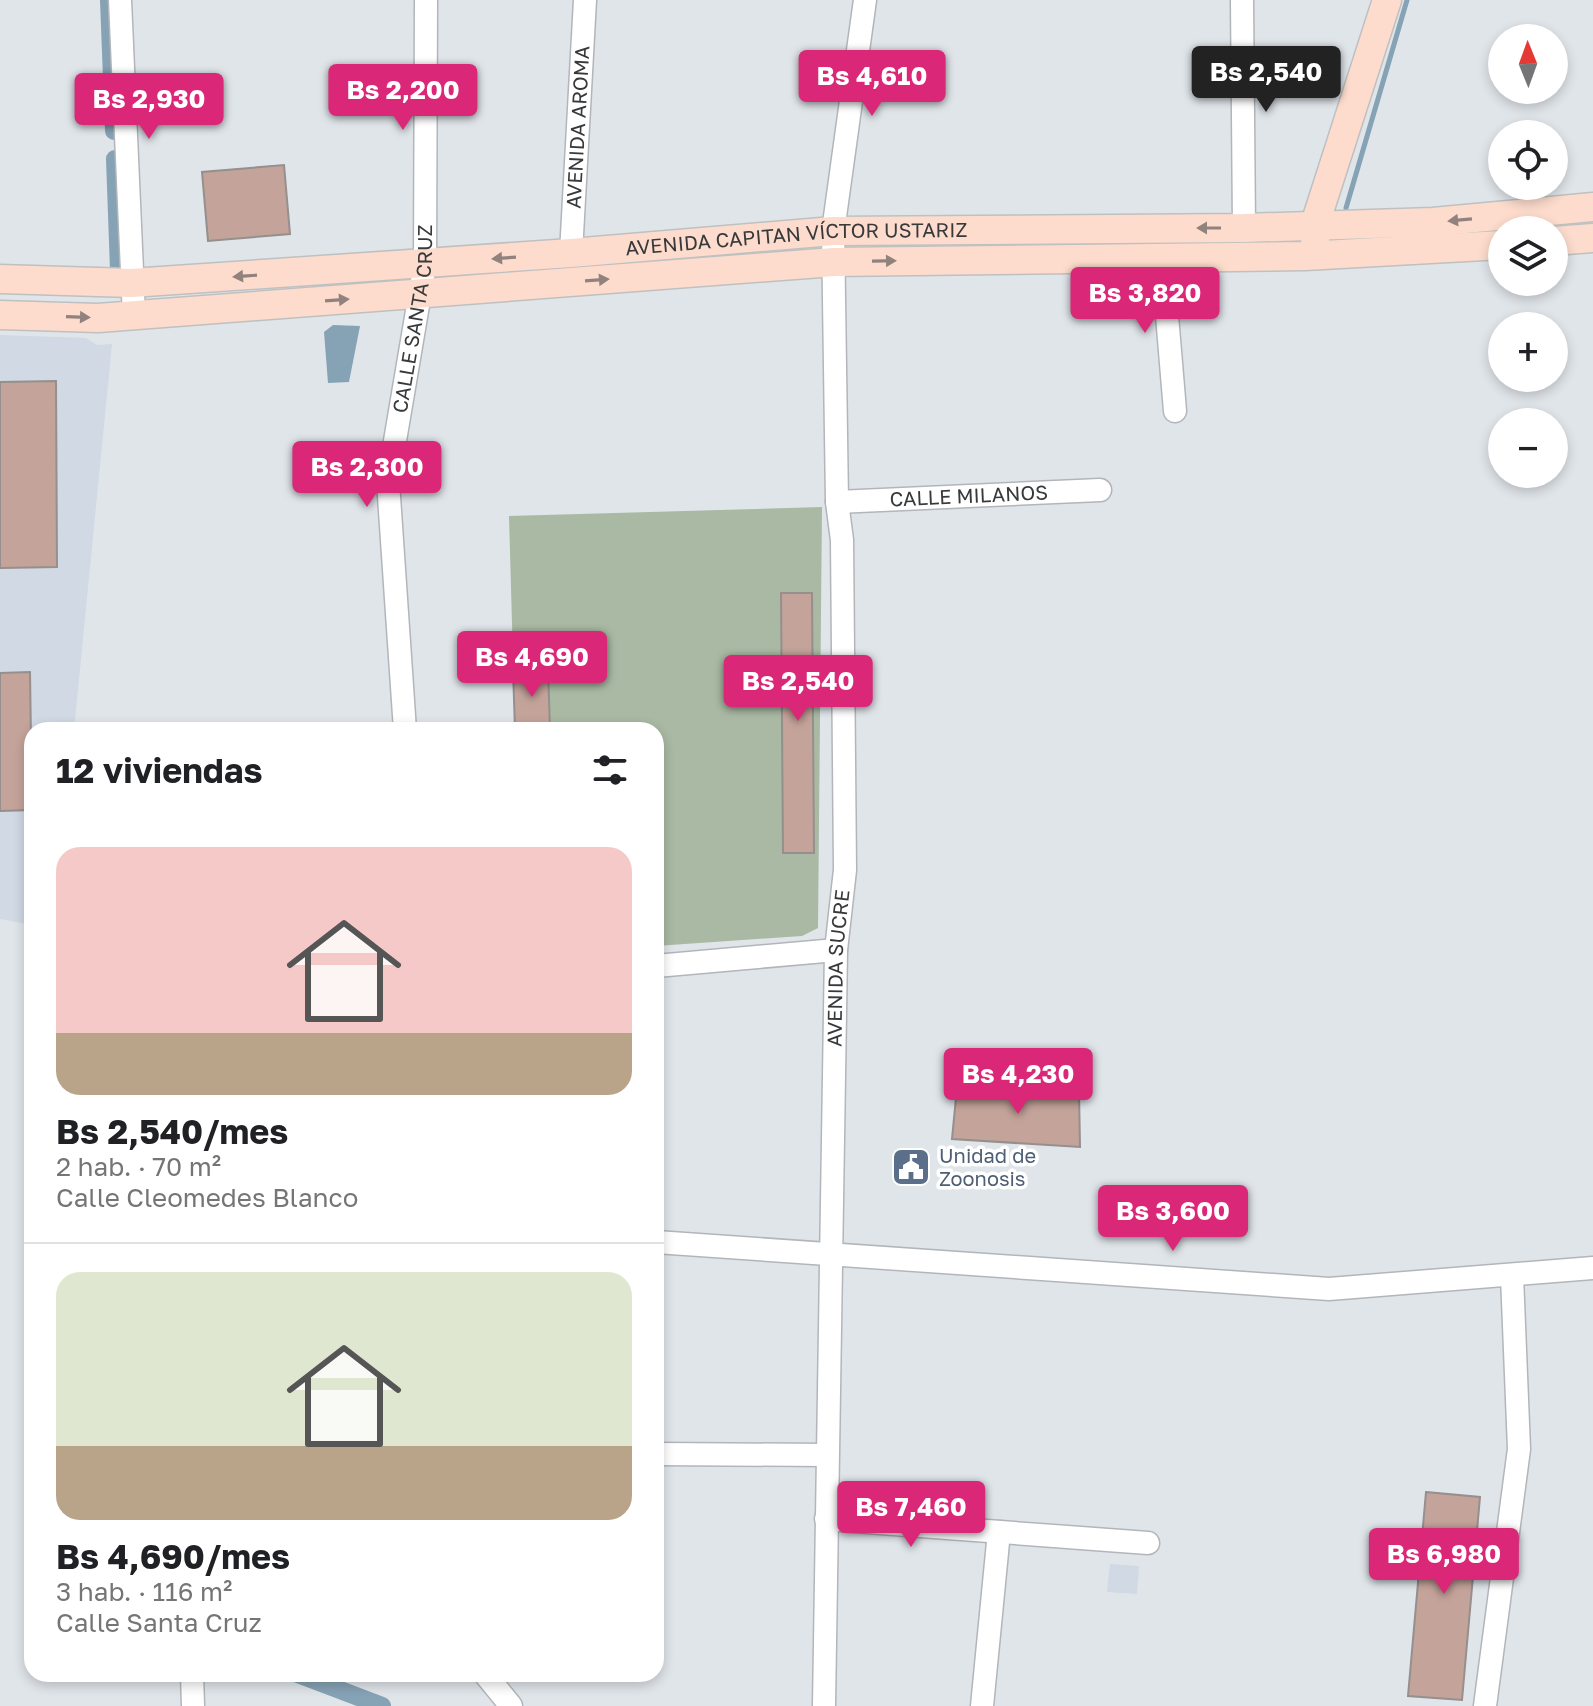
<!DOCTYPE html>
<html lang="es">
<head>
<meta charset="utf-8">
<style>
  :root { --surface:#fff; --page:#f6f6f6; --text:#202124; --muted:#757577; --line:#e0e0e0; --accent:#db2777 }
  body { margin:0; font-family:"Golos Text",sans-serif; background:var(--page); color:var(--text); height:100vh; display:flex; flex-direction:column; font-size:30px; white-space:nowrap }
  * { box-sizing:border-box; margin:0 }
  p { font-size:26px; color:var(--muted) }
  .icon { flex:none; width:44px; height:44px; fill:none; stroke:currentColor; stroke-width:2; stroke-linecap:round; stroke-linejoin:round }
  .map { position:relative; flex:1; overflow:hidden }
  .panel { position:absolute; left:24px; top:722px; width:640px; height:960px; display:flex; flex-direction:column; background:var(--surface); border-radius:24px; box-shadow:0 4px 12px #0003 }
  .panel>* { flex:none }
  .needle { width:52px; rotate:359deg }
  .controls { position:absolute; left:1488px; top:24px; display:grid; gap:16px }
  .controls a { display:grid; place-items:center; width:80px; height:80px; border-radius:50%; background:var(--surface); box-shadow:0 4px 12px #0003; font-size:40px }
  .price { position:absolute; translate:-50% -68px; padding:0 18px; border-radius:8px; background:var(--accent); color:#fff; font-size:26px; line-height:52px; filter:drop-shadow(0 2px 4px #0008) }
  .price::after { content:''; position:absolute; left:50%; top:48px; width:24px; height:18px; margin-left:-12px; background:inherit; clip-path:polygon(0 0,100% 0,50% 100%) }
  .price.on { background:#222; color:#fff }
  ul { padding:0; list-style:none }
  li { display:grid; align-content:center; gap:16px; height:424px; padding:0 32px }
  li+li { border-top:2px solid var(--line) }
  li span { display:grid; place-items:center; height:248px; border-radius:24px; color:#555 }
  li>.icon { margin-inline-start:auto }
  span .icon { width:144px; height:144px; fill:#fffc; stroke-width:1 }
  li b { font-size:34px }
  h2 { display:flex; justify-content:space-between; align-items:center; height:96px; padding:0 32px; font-size:34px }
  .map>svg:first-child { display:block }
  .built { fill:#d0d9e4 }
  .green { fill:#a9b9a3 }
  .water { fill:#86a2b5 }
  .lines { fill:none; stroke-linecap:round; stroke-linejoin:round }
  .stream { stroke:#86a2b5; stroke-width:5 }
  .canal { stroke:#86a2b5; stroke-width:18 }
  .building { fill:#c4a39a; stroke:#958f8d; stroke-width:2 }
  .minor-casing { stroke:#b2b6ba; stroke-width:25 }
  .major-casing { stroke:#bfc0c0; stroke-width:31 }
  .minor { stroke:#fff; stroke-width:22 }
  .major { stroke:#fddccd; stroke-width:28 }
  .oneway { fill:#91827d }
  .labels { text-anchor:middle; stroke-width:7; stroke-linejoin:round; paint-order:stroke }
  .street-label { font-size:20px; fill:#38393b; stroke:#fff }
  .service-label { font-size:20px; fill:#4e5e75; stroke:#fff; text-anchor:start }
</style>
</head>
<body>
<div class="map">
<svg width="1593" height="1706" viewBox="0 0 1593 1706">
  <rect width="100%" height="100%" fill="#e0e5ea"/>
  <path class="built" d="M0 335 86 338 97 345 112 344 74 730H32V925L0 919Z
    M1110 1564 1139 1566 1137 1594 1107 1592Z"/>
  <path class="green" d="M822 507 818 928 802 936 656 946V730H515L509 516Z"/>
  <path class="water" d="M333 325 360 326 349 382 328 383 324 332Z"/>
  <g class="lines">
    <path class="stream" d="M1346 208 1407 0"/>
    <path class="canal" d="M109 0 114 131
      M115 159 119 270
      M298 1674 382 1706"/>
  </g>
  <path class="building" d="M284 165 290 234 208 241 202 172Z
    M56 381 57 567 0 568V382Z
    M781 593H812L814 853H783Z
    M548 668 550 730H515L513 669Z
    M30 672 32 810 0 811V673Z
    M957 1087 1079 1091 1080 1147 952 1139Z
    M1426 1492 1480 1497 1462 1700 1408 1696Z"/>
  <g class="lines">
    <g class="minor-casing">
      <g id="minor">
        <path d="M120 0 134 316"/>
        <path d="M1242 0 1244 228"/>
        <path id="s1" d="M571 253 585 0"/>
        <path d="M1162 256 1175 411"/>
        <path id="s2" d="M837 502 1100 490"/>
        <path id="s3" d="M405 730 388 482 425 264 426 0"/>
        <path d="M656 966 836 950"/>
        <path d="M656 1242 1329 1289 1593 1268"/>
        <path d="M656 1454 827 1455"/>
        <path d="M826 1519 1148 1543"/>
        <path d="M192 1674 193 1706"/>
        <path d="M485 1674 511 1706"/>
        <path id="s4" d="M824 1706 836 950 845 870 842 540 837 502 833 231 865 0"/>
        <path d="M982 1706 999 1532"/>
        <path d="M1485 1706 1519 1449 1512 1276"/>
      </g>
    </g>
    <g class="major-casing">
      <g id="major">
        <path d="M1315 239V224L1387 0"/>
        <path d="M1554 241 1593 238"/>
        <path id="s5" d="M0 279 131 283 571 253 833 231 1244 228 1433 222 1593 207"/>
        <path d="M0 315 98 318 834 262 1305 256 1502 245"/>
      </g>
    </g>
    <use href="#minor" class="minor"/>
    <use href="#major" class="major"/>
  </g>
  <defs><path id="oneway-solid" d="M-6-.8H1V-3.2L6.5 0L1 3.2V.8H-6Z" transform="scale(2)"/></defs>
  <g class="oneway">
    <use href="#oneway-solid" transform="translate(1460 220) rotate(175)"/>
    <use href="#oneway-solid" transform="translate(1209 228) rotate(180)"/>
    <use href="#oneway-solid" transform="translate(504 258) rotate(176)"/>
    <use href="#oneway-solid" transform="translate(884 261) rotate(-1)"/>
    <use href="#oneway-solid" transform="translate(245 276) rotate(176)"/>
    <use href="#oneway-solid" transform="translate(597 280) rotate(-4)"/>
    <use href="#oneway-solid" transform="translate(337 300) rotate(-4)"/>
    <use href="#oneway-solid" transform="translate(78 317) rotate(2)"/>
  </g>
  <defs>
    <g id="civic-square" transform="scale(2)"><rect x="-9" y="-9" width="18" height="18" rx="4" fill="#5c6f8a" stroke="#fff"/><path d="M-.6-6.5H3V-4.5H.6V-3L4-1V1h2V6H-6V1h2V-1L-.6-3ZM-1.2 2.5V6h2.4V2.5Z" fill="#fff"/></g>
  </defs>
  <g fill-rule="evenodd">
    <use href="#civic-square" x="911" y="1167"/>
  </g>
  <g class="labels">
    <g class="street-label">
      <text dy="7" stroke="none"><textPath href="#s1" startOffset="126">AVENIDA AROMA</textPath></text>
      <text dy="7" stroke="none"><textPath href="#s5" startOffset="798">AVENIDA CAPITAN VÍCTOR USTARIZ</textPath></text>
      <text dy="7" stroke="none"><textPath href="#s3" startOffset="414">CALLE SANTA CRUZ</textPath></text>
      <text dy="7" stroke="none"><textPath href="#s2" startOffset="132">CALLE MILANOS</textPath></text>
      <text dy="7" stroke="none"><textPath href="#s4" startOffset="738">AVENIDA SUCRE</textPath></text>
    </g>
    <g class="service-label">
      <text x="939" y="1163">Unidad de<tspan x="939" dy="23">Zoonosis</tspan></text>
    </g>
  </g>
</svg>
<div class="controls">
<a><svg class="needle" viewBox="-14 -14 28 28"><path d="M0-13l5 13h-10z" fill="#e53935"/><path d="M0 13l5-13h-10z" fill="#757577"/></svg></a>
<a><svg class="icon" aria-label="locate" viewBox="0 0 24 24"><circle cx="12" cy="12" r="6"/><path d="M12 2v4M12 18v4M2 12h4M18 12h4"/></svg></a>
<a><svg class="icon" aria-label="layers" viewBox="0 0 24 24"><path d="M12 4l9 5-9 5-9-5zM3 14l9 5 9-5"/></svg></a>
<a>+</a>
<a>−</a>
</div>
<b class="price on" style="left:1266px;top:114px">Bs 2,540</b>
<b class="price" style="left:872px;top:118px">Bs 4,610</b>
<b class="price" style="left:403px;top:132px">Bs 2,200</b>
<b class="price" style="left:149px;top:141px">Bs 2,930</b>
<b class="price" style="left:1145px;top:335px">Bs 3,820</b>
<b class="price" style="left:367px;top:509px">Bs 2,300</b>
<b class="price" style="left:532px;top:699px">Bs 4,690</b>
<b class="price" style="left:798px;top:723px">Bs 2,540</b>
<b class="price" style="left:1018px;top:1116px">Bs 4,230</b>
<b class="price" style="left:1173px;top:1253px">Bs 3,600</b>
<b class="price" style="left:911px;top:1549px">Bs 7,460</b>
<b class="price" style="left:1444px;top:1596px">Bs 6,980</b>
<section class="panel">
<h2>12 viviendas<svg class="icon" aria-label="filters" viewBox="0 0 24 24"><path d="M4 7h16M4 17h16"/><circle cx="9" cy="7" r="2"/><circle cx="15" cy="17" r="2"/></svg></h2>
<ul>
<li><span style="background:linear-gradient(#f6c9c9 75%,#b9a48a 0)"><svg class="icon" aria-label="home" viewBox="0 0 24 24"><path d="M3 11l9-7 9 7M6 9v11h12V9"/></svg></span><div><b>Bs 2,540/mes</b><p>2 hab. · 70 m²</p><p>Calle Cleomedes Blanco</p></div></li>
<li><span style="background:linear-gradient(#dfe7d0 70%,#b9a48a 0)"><svg class="icon" aria-label="home" viewBox="0 0 24 24"><path d="M3 11l9-7 9 7M6 9v11h12V9"/></svg></span><div><b>Bs 4,690/mes</b><p>3 hab. · 116 m²</p><p>Calle Santa Cruz</p></div></li>
</ul>
</section>
</div>
</body>
</html>
